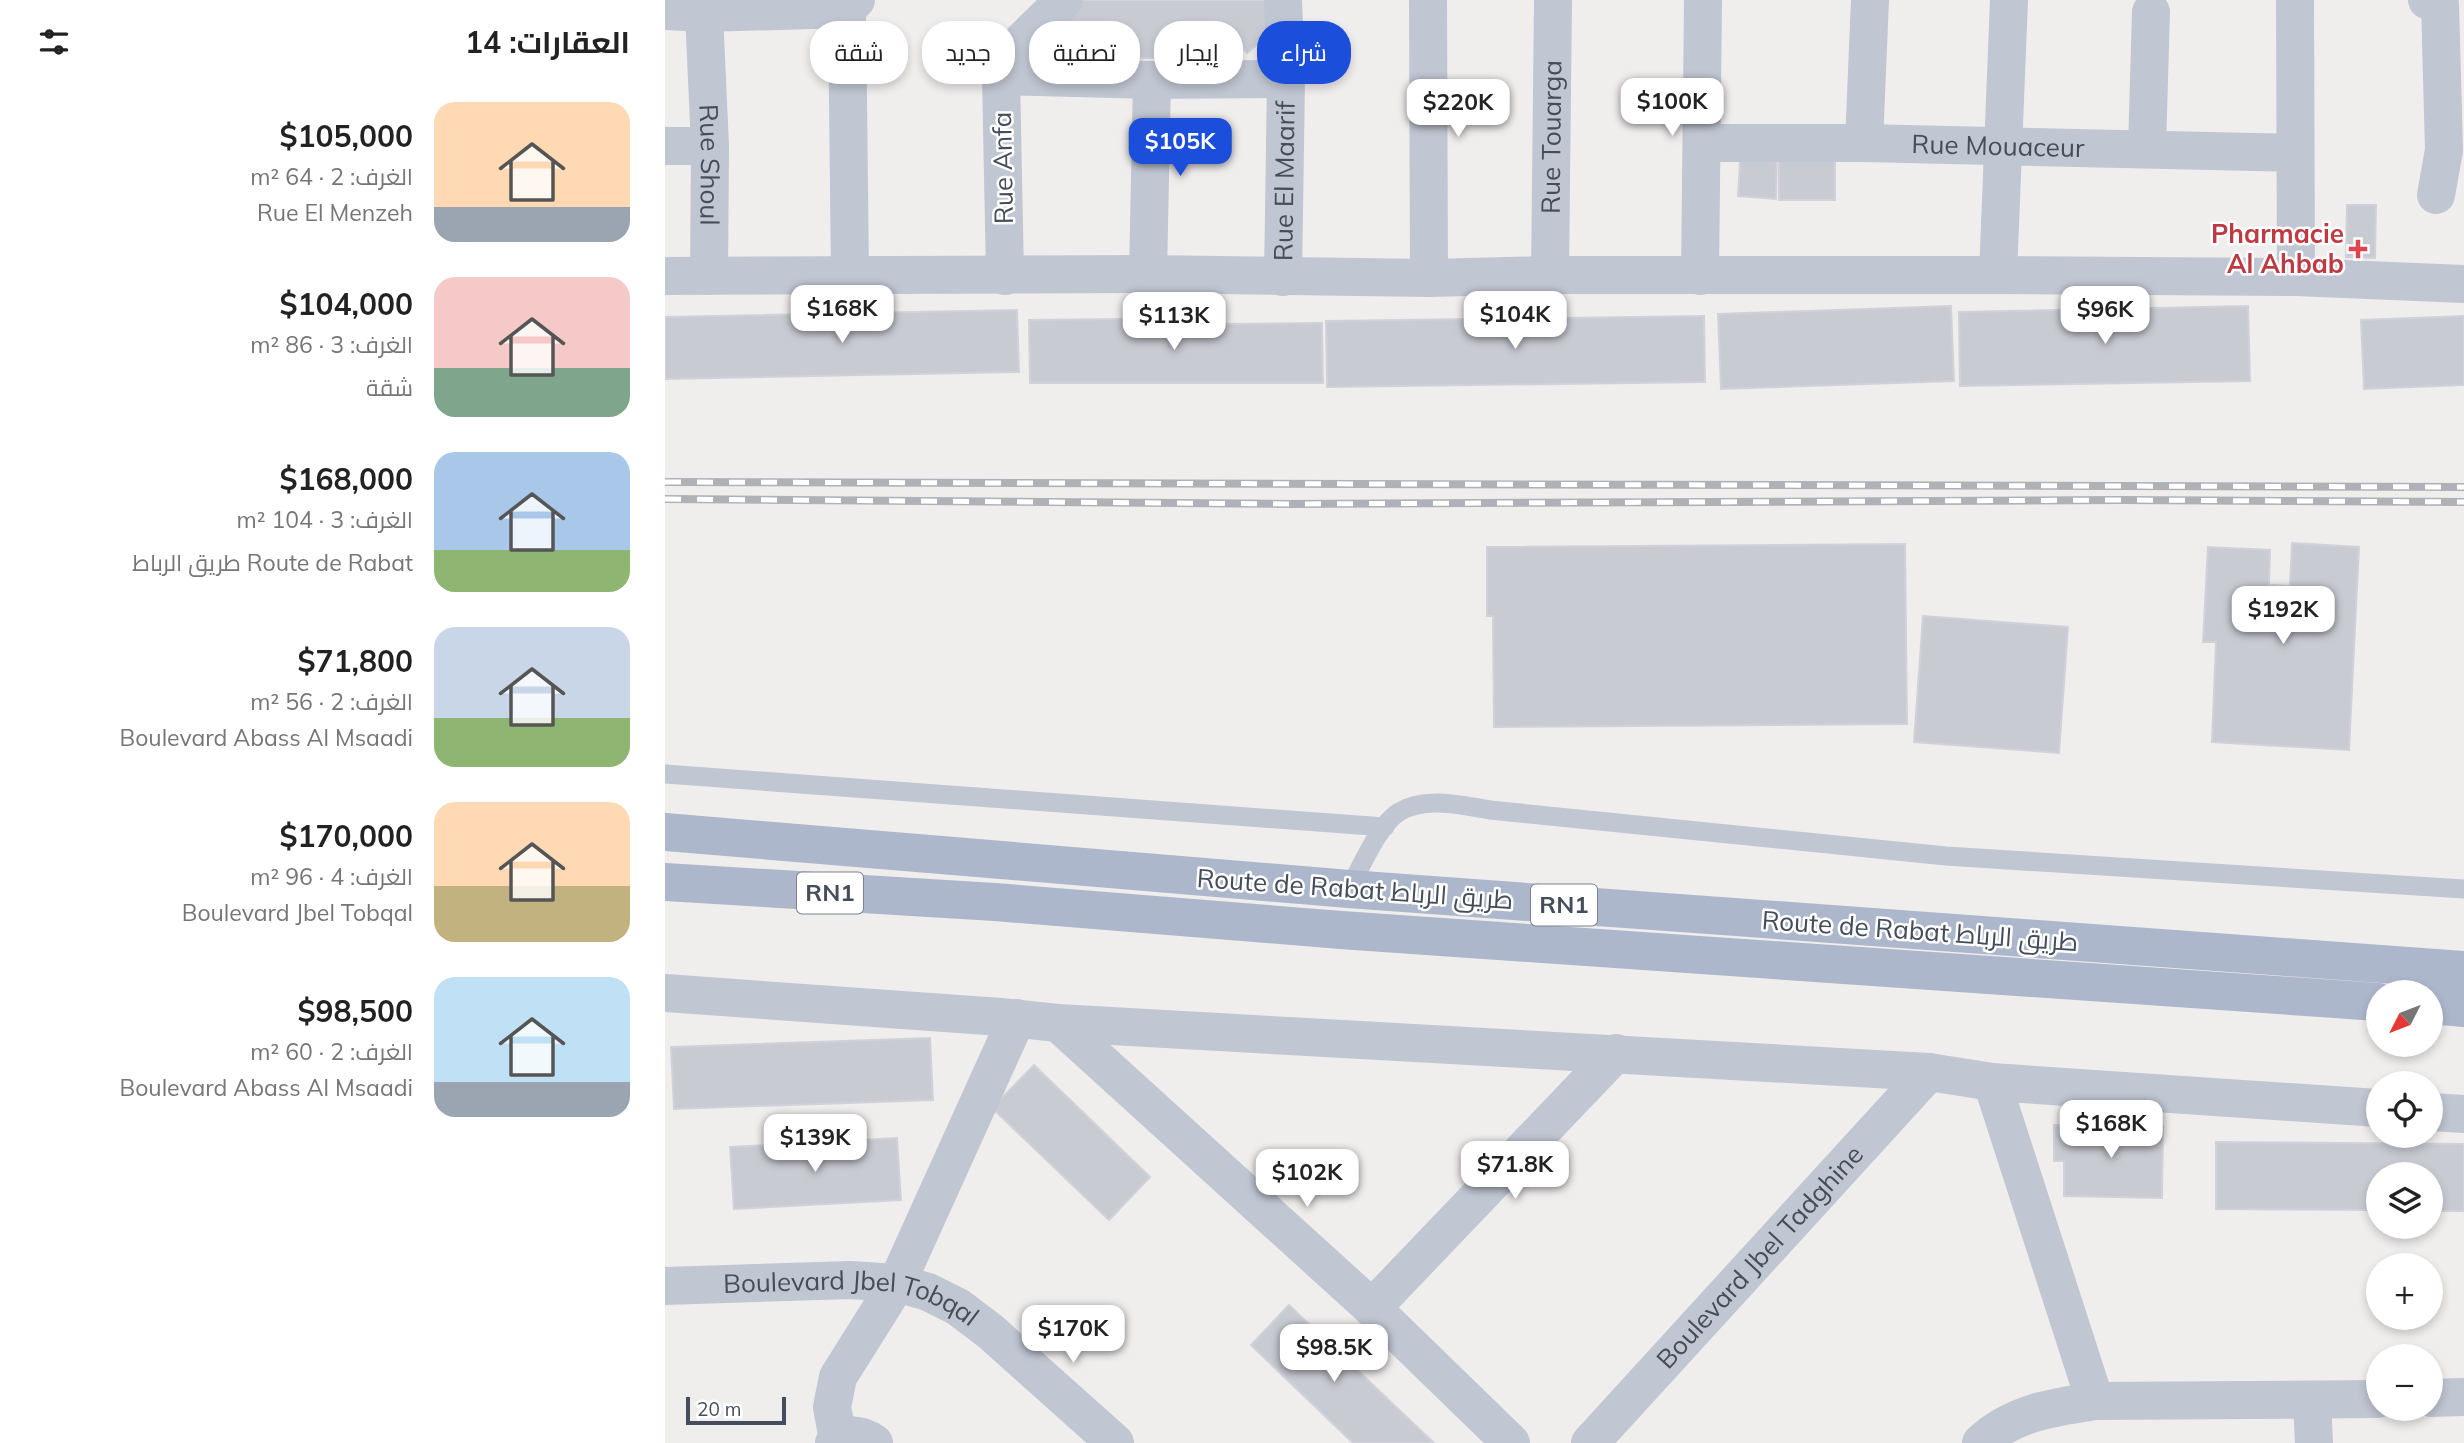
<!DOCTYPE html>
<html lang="ar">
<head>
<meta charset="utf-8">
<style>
  :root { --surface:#fff; --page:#f2f2f2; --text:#222; --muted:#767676; --accent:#1b4edb }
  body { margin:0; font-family:Mulish,Cairo,sans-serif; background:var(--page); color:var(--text); direction:rtl; height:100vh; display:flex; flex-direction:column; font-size:26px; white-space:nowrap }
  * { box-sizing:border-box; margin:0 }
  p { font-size:23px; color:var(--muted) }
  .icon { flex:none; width:38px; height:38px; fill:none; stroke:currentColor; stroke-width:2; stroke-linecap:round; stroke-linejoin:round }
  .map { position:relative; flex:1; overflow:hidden; direction:ltr }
  .sheet { display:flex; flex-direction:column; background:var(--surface); width:665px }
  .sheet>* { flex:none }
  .top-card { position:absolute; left:21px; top:21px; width:665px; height:63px; direction:rtl; display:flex; gap:14px }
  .needle { width:46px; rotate:228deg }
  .controls { position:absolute; left:1701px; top:980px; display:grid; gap:14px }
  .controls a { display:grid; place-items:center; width:77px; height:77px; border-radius:50%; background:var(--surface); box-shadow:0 4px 10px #0003; font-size:35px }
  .scale { position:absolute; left:21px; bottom:18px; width:100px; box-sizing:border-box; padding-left:7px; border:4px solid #454d5a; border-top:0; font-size:19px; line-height:24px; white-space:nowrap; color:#454d5a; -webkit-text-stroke:5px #fff; paint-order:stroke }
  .price { position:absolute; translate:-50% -60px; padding:0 16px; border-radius:14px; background:#fff; color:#222; font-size:23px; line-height:46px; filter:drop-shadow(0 2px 4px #0008) }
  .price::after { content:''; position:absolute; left:50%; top:42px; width:21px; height:16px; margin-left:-10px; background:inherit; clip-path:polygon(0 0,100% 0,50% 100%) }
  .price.current { background:var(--accent); color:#fff }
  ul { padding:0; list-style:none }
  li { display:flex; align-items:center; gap:21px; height:175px; padding:0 35px }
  li span { display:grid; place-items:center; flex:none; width:196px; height:140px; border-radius:21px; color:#555 }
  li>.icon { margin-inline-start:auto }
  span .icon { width:84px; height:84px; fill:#fffc; stroke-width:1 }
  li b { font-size:30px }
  h2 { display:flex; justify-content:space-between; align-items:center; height:84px; padding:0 35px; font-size:30px }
  .pill { padding:0 24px; border-radius:28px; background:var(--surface); box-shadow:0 4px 10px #0003; font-size:24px; line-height:63px }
  .pill.current { background:var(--accent); color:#fff }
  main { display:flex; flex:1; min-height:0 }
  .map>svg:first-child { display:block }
  .building { fill:#c9cbd3; stroke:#d1d2d9; stroke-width:2 }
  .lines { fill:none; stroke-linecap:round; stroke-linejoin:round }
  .service { stroke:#c0c6d2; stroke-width:19 }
  .minor { stroke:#c0c6d2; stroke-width:38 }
  .primary { stroke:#adb7cc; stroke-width:38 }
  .rail-casing { stroke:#afb1b7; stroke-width:8 }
  .rail { stroke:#fff; stroke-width:5; stroke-dasharray:16; stroke-linecap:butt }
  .health-dot { fill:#e0444e; stroke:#fff; stroke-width:2.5 }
  .labels { text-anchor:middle; stroke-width:5; stroke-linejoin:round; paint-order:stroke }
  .shield { fill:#fff; stroke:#7d828c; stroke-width:2 }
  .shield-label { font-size:24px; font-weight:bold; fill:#454d5a }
  .street-label { font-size:26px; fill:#454d5a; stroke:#fff }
  .health-label { font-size:26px; font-weight:bold; fill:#be3a42; stroke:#fff; text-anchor:end }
</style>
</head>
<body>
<main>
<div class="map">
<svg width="1799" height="1443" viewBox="0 0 1799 1443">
  <rect width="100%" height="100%" fill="#f0eded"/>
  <path class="building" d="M412 0H603L605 34 582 53 560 27 524 58H396L380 36Z
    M1076 146 1112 148 1111 199 1073 196Z
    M1170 148V200H1114V149Z
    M1682 205H1711L1710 258 1681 257Z
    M1286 306 1289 381 1056 389 1053 314Z
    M1583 306 1585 381 1295 386 1294 312Z
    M352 310 354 372 0 379V317Z
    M1039 316 1040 382 662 387 661 321Z
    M1799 316V385L1699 389 1696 320Z
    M556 318V324L657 323 658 383H365L364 320Z
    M1627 543 1694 547 1684 750 1547 742 1551 642H1538L1543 547 1605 550 1604 585 1625 586Z
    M1240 544 1242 724 829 727 828 616H822V547Z
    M1258 616 1403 627 1394 753 1249 742Z
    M265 1038 268 1100 9 1109 6 1047Z
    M369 1065 485 1177 444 1220 327 1108Z
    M1389 1125 1498 1126 1497 1198 1399 1196V1161H1389Z
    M232 1138 236 1200 69 1209 65 1147Z
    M1551 1142 1799 1144V1211H1766V1174H1713V1210L1551 1209Z
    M624 1305 769 1443H688L586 1345Z"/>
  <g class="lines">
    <path class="service" d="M0 774 720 827
      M684 889C695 869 714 824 734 812 759 796 797 805 825 810L1281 856 1799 889"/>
    <g class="minor">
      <path d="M763 0 764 278"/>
      <path d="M1630 0 1631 277"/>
      <path d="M1762 0 1775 4 1779 150 1771 195"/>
      <path d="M0 11 39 13 182 9"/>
      <path id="s1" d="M39 13 45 146 44 276"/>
      <path d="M336 76 487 80 621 79"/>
      <path id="s2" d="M1037 143H1199L1629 153"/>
      <path d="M1199 143 1205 0"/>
      <path d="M0 146H45"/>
      <path d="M1482 148 1486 12"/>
      <path d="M483 274 487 80"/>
      <path id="s3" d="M885 275 888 0"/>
      <path d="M1333 275 1344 0"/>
      <path d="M0 276 483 274 764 278 885 275H1333L1631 277 1799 284"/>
      <path d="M340 276 336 76 355 43 399 0"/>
      <path d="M1035 276 1038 0"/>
      <path d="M185 277 182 9 191 0"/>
      <path id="s4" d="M618 277 621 79 618 0"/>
      <path d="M0 993 336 1017 393 1023 1264 1072 1327 1082 1713 1108"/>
      <path d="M393 1023 707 1308 846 1443"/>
      <path d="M1327 1082 1430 1401"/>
      <path d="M1766 1112 1799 1114"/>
      <path id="s5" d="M0 1286 185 1280 232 1283 263 1292 293 1307 326 1332 450 1443"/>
      <path d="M707 1308 951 1053"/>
      <path d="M1766 1398 1799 1397"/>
      <path d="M1647 1401 1649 1443"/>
      <path d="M173 1440 167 1407 173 1377 232 1283 352 1018"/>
      <path d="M169 1443C184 1433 194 1433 209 1443"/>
      <path id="s6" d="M925 1443 1264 1072"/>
      <path d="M1316 1443C1347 1413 1389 1407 1430 1401L1713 1399"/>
    </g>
    <path class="primary" d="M0 832 684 889 1799 970
      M0 882 330 902 676 930 1713 1002
      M1766 1005 1799 1008"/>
    <g class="rail-casing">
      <path id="rail" d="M0 482 1799 487
        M0 499 624 504 1457 500 1799 502"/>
    </g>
    <use href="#rail" class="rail"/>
  </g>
  <path class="health-dot" d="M1689.5 238.5h7v7h7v7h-7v7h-7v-7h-7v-7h7z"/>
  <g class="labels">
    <g class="shield">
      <rect x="132" y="872.5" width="66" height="41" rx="5"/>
      <rect x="866" y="884.5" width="66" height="41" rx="5"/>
    </g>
    <g class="shield-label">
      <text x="165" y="901">RN1</text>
      <text x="899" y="913">RN1</text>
    </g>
    <g class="street-label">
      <text dy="9" stroke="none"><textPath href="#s3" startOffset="138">Rue Touarga</textPath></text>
      <text dy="9" stroke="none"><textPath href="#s2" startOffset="296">Rue Mouaceur</textPath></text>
      <text dy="9" stroke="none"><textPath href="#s1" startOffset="152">Rue Shoul</textPath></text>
      <text transform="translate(338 168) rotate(-91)" y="9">Rue Anfa</text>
      <text dy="9" stroke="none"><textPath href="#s4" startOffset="96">Rue El Maarif</textPath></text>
      <text transform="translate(690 889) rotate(4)" y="9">Route de Rabat طريق الرباط</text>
      <text transform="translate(1255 931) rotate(4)" y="9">Route de Rabat طريق الرباط</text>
      <text dy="9" stroke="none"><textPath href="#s6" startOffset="252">Boulevard Jbel Tadghine</textPath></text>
      <text dy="9" stroke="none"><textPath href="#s5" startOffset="189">Boulevard Jbel Tobqal</textPath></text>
    </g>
    <g class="health-label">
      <text x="1679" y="243">Pharmacie<tspan x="1679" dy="30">Al Ahbab</tspan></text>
    </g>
  </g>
</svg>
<div class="controls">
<a><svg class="needle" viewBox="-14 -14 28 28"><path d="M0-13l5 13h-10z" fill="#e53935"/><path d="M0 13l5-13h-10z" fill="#767676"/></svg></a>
<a><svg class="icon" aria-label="locate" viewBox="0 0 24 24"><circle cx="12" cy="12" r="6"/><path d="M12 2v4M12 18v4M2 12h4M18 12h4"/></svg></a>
<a><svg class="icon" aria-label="layers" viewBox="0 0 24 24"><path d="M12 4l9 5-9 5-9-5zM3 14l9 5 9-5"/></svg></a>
<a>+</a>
<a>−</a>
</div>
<div class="scale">20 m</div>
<b class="price" style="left:1007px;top:138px">$100K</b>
<b class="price" style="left:793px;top:139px">$220K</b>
<b class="price current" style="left:515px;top:178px">$105K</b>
<b class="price" style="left:177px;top:345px">$168K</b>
<b class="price" style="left:1440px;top:346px">$96K</b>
<b class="price" style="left:850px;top:351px">$104K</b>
<b class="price" style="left:509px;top:352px">$113K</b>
<b class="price" style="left:1618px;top:646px">$192K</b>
<b class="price" style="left:1446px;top:1160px">$168K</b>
<b class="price" style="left:150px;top:1174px">$139K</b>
<b class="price" style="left:850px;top:1201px">$71.8K</b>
<b class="price" style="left:642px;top:1209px">$102K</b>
<b class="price" style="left:408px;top:1365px">$170K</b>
<b class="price" style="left:669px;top:1384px">$98.5K</b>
<div class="top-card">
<a class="pill current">شراء</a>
<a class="pill">إيجار</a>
<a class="pill">تصفية</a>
<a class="pill">جديد</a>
<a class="pill">شقة</a>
</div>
</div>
<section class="sheet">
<h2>العقارات: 14<svg class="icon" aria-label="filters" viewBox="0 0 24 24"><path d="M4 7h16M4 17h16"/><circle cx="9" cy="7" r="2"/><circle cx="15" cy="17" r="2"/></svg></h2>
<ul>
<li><span style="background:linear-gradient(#ffd9b3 75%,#9aa5b1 0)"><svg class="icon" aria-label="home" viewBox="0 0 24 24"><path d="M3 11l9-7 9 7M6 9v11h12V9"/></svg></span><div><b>$105,000</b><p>الغرف: 2 · 64 m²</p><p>Rue El Menzeh</p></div></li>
<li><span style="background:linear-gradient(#f6c9c9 65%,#7fa58c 0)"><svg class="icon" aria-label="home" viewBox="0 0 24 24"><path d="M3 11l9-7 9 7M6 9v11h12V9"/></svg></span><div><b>$104,000</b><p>الغرف: 3 · 86 m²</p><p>شقة</p></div></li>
<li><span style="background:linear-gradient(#a9c7e8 70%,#8fb573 0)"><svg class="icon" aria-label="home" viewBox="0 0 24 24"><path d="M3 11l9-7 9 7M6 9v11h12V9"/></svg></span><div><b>$168,000</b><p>الغرف: 3 · 104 m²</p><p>Route de Rabat طريق الرباط</p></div></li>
<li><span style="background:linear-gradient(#c9d6e8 65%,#8fb573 0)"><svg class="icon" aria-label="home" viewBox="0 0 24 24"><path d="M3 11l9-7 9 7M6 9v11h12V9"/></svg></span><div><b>$71,800</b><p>الغرف: 2 · 56 m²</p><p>Boulevard Abass Al Msaadi</p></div></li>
<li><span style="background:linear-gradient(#ffd9b3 60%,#c2b280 0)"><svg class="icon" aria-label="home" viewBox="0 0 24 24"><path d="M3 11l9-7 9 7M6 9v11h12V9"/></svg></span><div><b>$170,000</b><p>الغرف: 4 · 96 m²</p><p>Boulevard Jbel Tobqal</p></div></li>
<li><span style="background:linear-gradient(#bfe0f5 75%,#9aa5b1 0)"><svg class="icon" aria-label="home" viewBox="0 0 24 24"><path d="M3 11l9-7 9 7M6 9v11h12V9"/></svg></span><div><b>$98,500</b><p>الغرف: 2 · 60 m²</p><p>Boulevard Abass Al Msaadi</p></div></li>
</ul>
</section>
</main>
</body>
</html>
